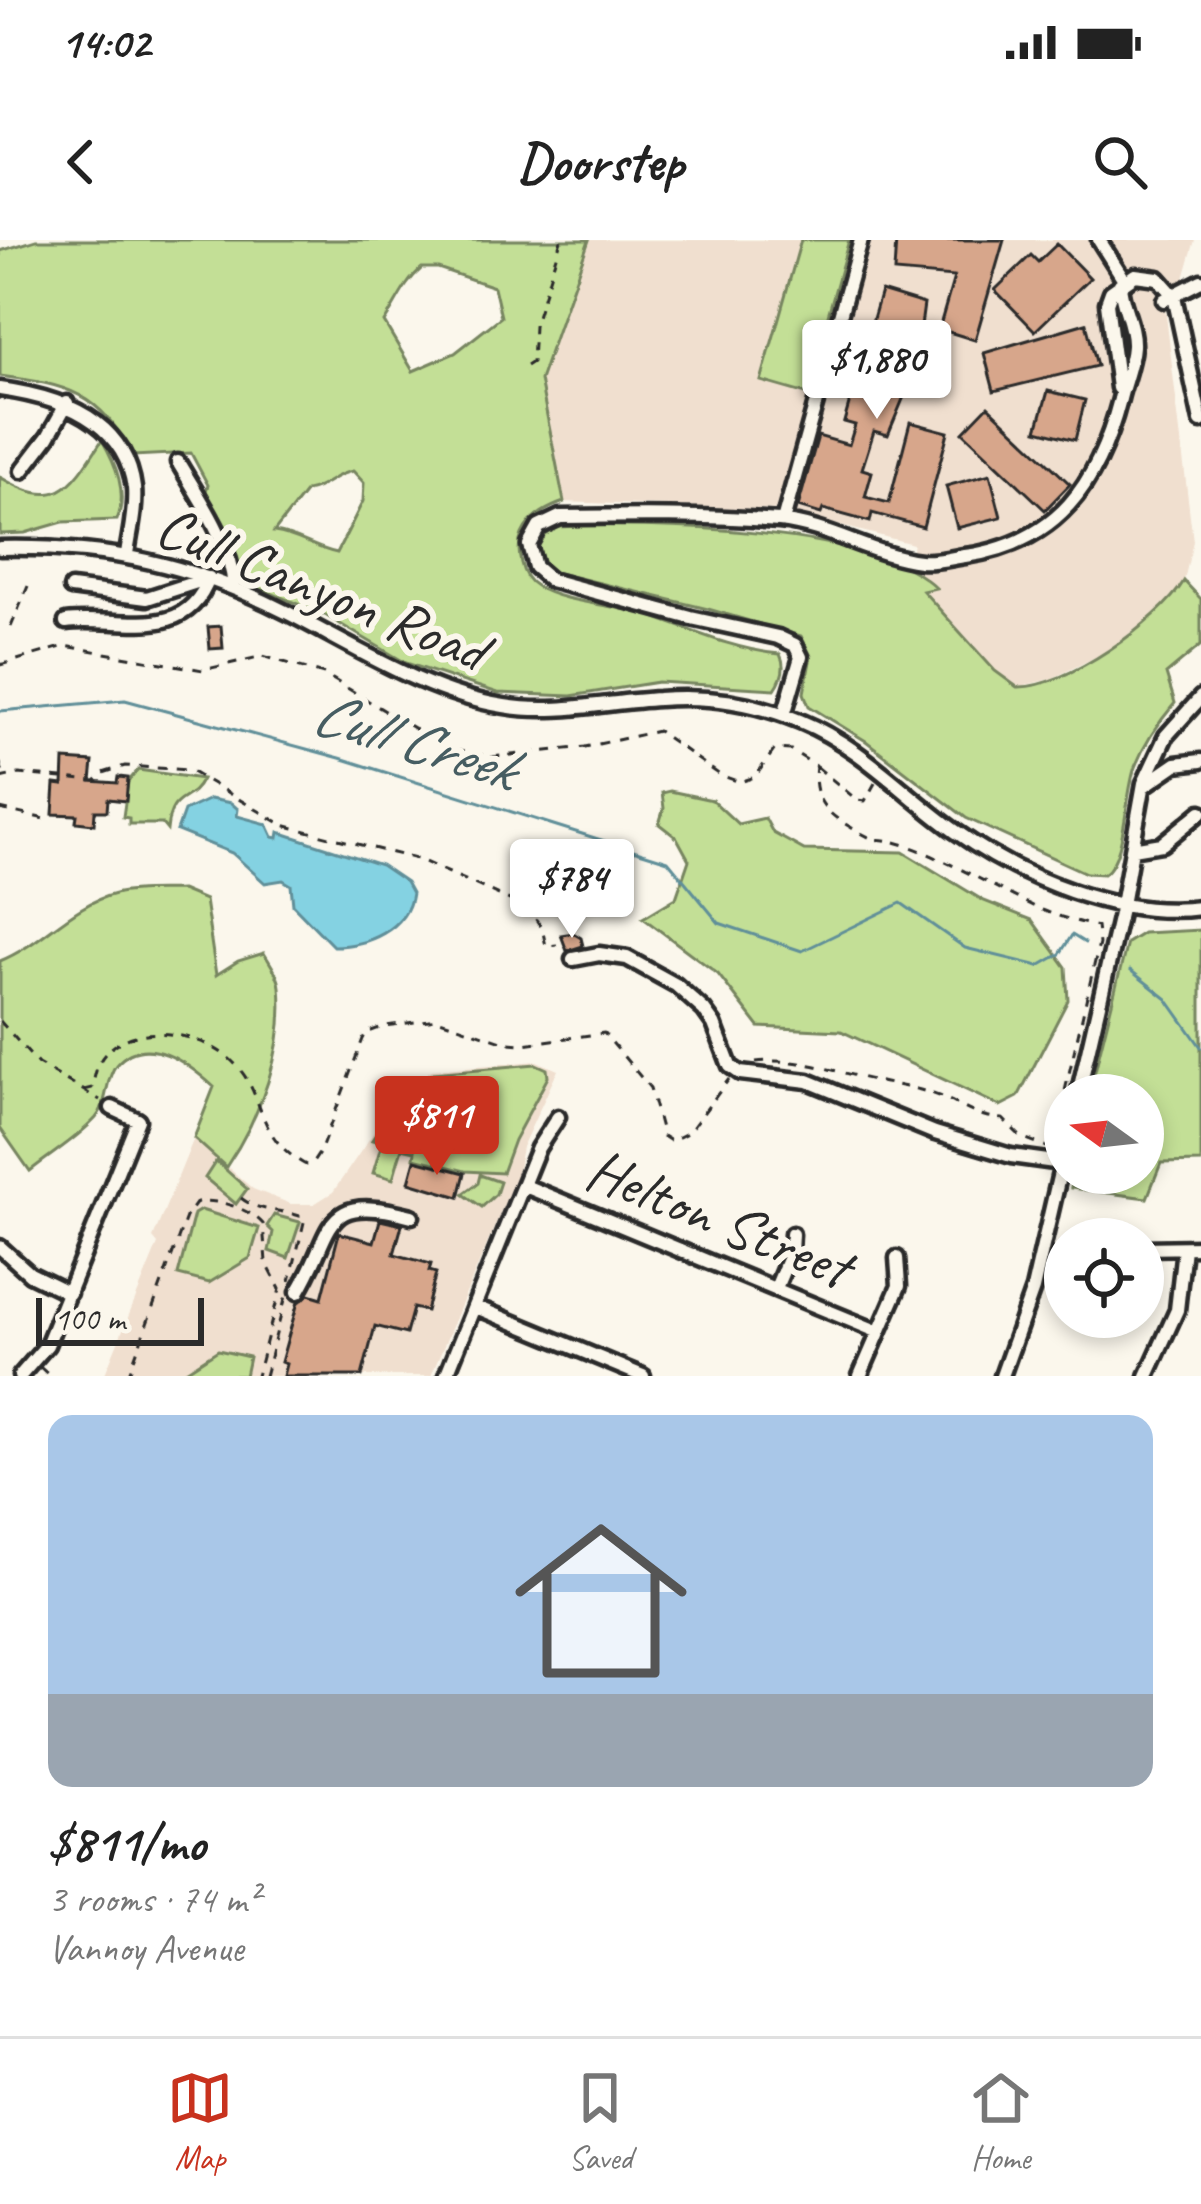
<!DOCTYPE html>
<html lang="en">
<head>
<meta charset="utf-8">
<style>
  :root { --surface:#fff; --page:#f6f6f6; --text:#222; --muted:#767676; --line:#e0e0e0; --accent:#c8321e }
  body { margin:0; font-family:Caveat,sans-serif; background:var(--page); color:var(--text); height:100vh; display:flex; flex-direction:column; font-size:45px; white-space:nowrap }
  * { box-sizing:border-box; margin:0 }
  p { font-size:39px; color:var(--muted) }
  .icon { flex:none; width:66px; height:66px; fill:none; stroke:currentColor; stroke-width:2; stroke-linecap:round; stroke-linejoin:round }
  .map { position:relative; height:1136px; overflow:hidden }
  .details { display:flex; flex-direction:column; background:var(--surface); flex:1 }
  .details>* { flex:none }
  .needle { width:78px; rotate:285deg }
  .tools { position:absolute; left:1044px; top:834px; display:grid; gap:24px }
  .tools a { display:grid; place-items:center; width:120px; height:120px; border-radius:50%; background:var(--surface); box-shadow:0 6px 18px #0003; font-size:60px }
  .scale { position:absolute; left:36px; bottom:30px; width:168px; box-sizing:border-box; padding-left:12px; border:6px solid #2b2b2b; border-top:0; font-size:33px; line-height:42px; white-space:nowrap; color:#2b2b2b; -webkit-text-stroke:9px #fbf7ec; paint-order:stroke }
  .price { position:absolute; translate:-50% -102px; padding:0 27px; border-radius:12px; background:#fff; color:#222; font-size:39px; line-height:78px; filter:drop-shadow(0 3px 6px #0008) }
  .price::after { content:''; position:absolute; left:50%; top:72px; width:36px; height:27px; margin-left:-18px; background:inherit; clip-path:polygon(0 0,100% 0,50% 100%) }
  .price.current { background:var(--accent); color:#fff }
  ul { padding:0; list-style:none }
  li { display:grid; align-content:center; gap:24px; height:636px; padding:0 48px }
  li+li { border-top:3px solid var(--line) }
  li span { display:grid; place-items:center; height:372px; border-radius:24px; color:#555 }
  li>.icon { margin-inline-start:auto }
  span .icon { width:216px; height:216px; fill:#fffc; stroke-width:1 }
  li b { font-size:51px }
  .status { display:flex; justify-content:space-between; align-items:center; height:84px; padding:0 60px; background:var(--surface); direction:ltr }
  .status svg { height:33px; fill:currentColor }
  header { display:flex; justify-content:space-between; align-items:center; height:156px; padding:0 48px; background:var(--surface); font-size:54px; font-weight:800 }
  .tab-bar { display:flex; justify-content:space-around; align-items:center; height:168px; border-top:3px solid var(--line); background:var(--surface); font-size:33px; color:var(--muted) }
  .tab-bar a { display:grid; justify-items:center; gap:6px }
  .tab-bar .current { color:var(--accent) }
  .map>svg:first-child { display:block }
  .built { fill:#f0dfcf }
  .green { fill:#c3df96; stroke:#778560; stroke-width:3; fill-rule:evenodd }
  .water { fill:#84d2e2; stroke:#608f99; stroke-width:3 }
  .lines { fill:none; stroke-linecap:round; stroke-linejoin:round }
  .stream { stroke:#608f99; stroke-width:3 }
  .building { fill:#d7a68b; stroke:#2b2b2b; stroke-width:3 }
  .minor-casing { stroke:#2b2b2b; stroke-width:21 }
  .path { stroke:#2b2b2b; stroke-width:3; stroke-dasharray:9 9; stroke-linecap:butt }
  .minor { stroke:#fbf7ec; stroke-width:12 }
  .labels { text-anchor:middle; stroke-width:12; stroke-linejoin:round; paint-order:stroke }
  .street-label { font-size:60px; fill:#2b2b2b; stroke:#fbf7ec }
  .water-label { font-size:63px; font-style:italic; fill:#465d62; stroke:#fbf7ec }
</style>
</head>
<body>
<div class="status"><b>14:02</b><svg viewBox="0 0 49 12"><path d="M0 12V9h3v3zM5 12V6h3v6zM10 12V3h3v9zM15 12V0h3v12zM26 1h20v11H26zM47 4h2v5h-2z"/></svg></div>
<header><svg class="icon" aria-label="back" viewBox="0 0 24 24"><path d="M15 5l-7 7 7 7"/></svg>Doorstep<svg class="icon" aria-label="search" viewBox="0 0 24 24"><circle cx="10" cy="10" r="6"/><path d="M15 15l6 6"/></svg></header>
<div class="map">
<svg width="1201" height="1136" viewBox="0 0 1201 1136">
  <rect width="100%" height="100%" fill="#fbf7ec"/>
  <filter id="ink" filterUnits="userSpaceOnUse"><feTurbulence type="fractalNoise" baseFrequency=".00833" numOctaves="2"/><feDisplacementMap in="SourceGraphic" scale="24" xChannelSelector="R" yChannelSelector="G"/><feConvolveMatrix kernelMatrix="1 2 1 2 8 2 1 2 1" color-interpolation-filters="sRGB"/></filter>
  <g filter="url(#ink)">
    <path class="built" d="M589 0H1195L1181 49 1165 67 1193 301 1184 341 1165 367 1104 413 1051 439 1017 447 995 431 922 350 934 348 908 325 913 304 778 270 564 262 540 140Z
      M537 821 558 830 522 907 517 934 431 1136H104L158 1004 153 998 194 898 253 949 291 964H314L333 952 395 861 431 830Z"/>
    <path class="green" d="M36 0H589L540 140 564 262C536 272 512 289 521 323 523 332 527 341 536 346 566 365 620 364 654 377 695 392 736 410 780 414 786 426 782 439 775 449L658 442 571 456 498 453 406 423 325 375 239 340C238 298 226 287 205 253L208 245 191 213 133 216C99 152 69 145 0 136V11ZM422 28H438L494 47 501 77 455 113 413 131 384 82C397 63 404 43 422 28ZM353 231 364 243 363 261 337 313C314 308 298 295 274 292L306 251C326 248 333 234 353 231Z
      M801 0H849L806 154 761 141Z
      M102 200C116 224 128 253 117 280L63 282 25 293 0 294V237C58 272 71 248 102 200Z
      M557 287C642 283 878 287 936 348L923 351 995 431 1017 447C1065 449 1160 381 1184 341L1201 359V405L1166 434 1175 463C1158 483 1145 502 1135 527 1125 555 1126 619 1104 634L1086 633 966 578 866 501 809 466 804 453 811 416 801 396 708 369 554 332 544 324 538 306 544 296Z
      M138 530 202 539C189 566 171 550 167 590L162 584H129V578L123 577 128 542Z
      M670 551 712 560 738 584 765 578 773 593 804 610 903 612 984 661 1032 680 1066 727 1068 760 1018 857 1000 866 841 791 759 787 718 734 643 678 676 658 689 620 677 598 659 584 664 568 662 553Z
      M181 650 205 660 216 735 238 721 264 713C270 723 279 735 280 747 286 809 260 877 226 927L194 898 214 847C190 825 146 790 116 825 105 839 108 864 96 878 78 898 51 914 30 931L0 888V721C41 705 72 664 115 654 135 649 160 651 181 650Z
      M1201 690V922L1161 923 1147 958 1071 948 1074 933H1143V855H1089L1127 703 1143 693Z
      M536 824 547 829 548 837 514 900 502 933 465 931 414 918 415 911 402 908 393 939 373 933 382 903 372 900 397 863 433 833Z
      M216 921 247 949 236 964 205 938Z
      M480 935 500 942 496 954 482 967 463 954 478 943Z
      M201 970 259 988 250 1018 209 1043 178 1035 194 974Z
      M274 975 300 982 288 1018 269 1011 273 992 267 986Z
      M218 1110 249 1117 245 1136H178Z"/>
    <path class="water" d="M210 559 231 563 238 569 237 576 267 584 273 597 278 598 279 592 381 625 406 642 412 653C407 690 367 706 333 706L293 665 291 645 283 640 265 643 232 613 177 591 184 571Z"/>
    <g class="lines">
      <path class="stream" d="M0 471 125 460 340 518 668 621 719 683 802 711 901 663 965 708 1039 726 1060 714 1072 695 1085 703
        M1130 730 1167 759 1201 807"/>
    </g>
    <path class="building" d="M896 0H1004L975 100 939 89 954 37 894 32Z
      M1057 4 1090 38 1035 91 995 50 1031 15 1038 22Z
      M881 51 924 64 915 130 888 195 874 191 862 229 872 232 865 257 889 263 910 182 948 192 923 287 872 273 870 282 823 269 821 274 798 267 818 196 849 205 855 185 844 182 853 150 832 144 850 80 871 86Z
      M1086 83 1097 126 994 151 984 113Z
      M1048 151 1085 160 1075 200 1037 190Z
      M988 166 1070 244 1045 270 963 192Z
      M990 234 1001 277 957 288 946 246Z
      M221 386 223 408 210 409 208 387Z
      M64 520 93 522 91 541 117 543 118 537 128 538 126 561 108 559 107 571H95L94 584 76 582 77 575 53 574 55 544 63 545Z
      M573 693 581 698 583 706 567 711 561 695Z
      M415 920 465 933 459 957 409 942Z
      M380 980 402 985 394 1014 431 1024 429 1031 436 1033 426 1071 413 1068 406 1094 375 1086 362 1136H283L286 1124 281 1122 298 1062 309 1054 322 1058 339 993 374 1002Z"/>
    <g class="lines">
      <g class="minor-casing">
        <path id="minor" d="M1099 0 1125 41
          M1164 60 1201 41
          M1118 148 1107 63 1111 52 1135 35 1158 38 1174 56 1201 181
          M0 149C58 157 125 179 134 248 136 269 130 293 127 314
          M178 222C201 261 230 301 234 347
          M22 231 48 197 67 163
          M783 281 861 0
          M0 308C108 306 192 324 288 373 357 408 427 454 504 466 556 475 606 462 658 459 706 455 754 462 800 481 861 506 902 553 955 591 1021 638 1118 679 1201 668
          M66 382C117 375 185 405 209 338L147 358 71 348
          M784 475 801 417 795 405 778 397 691 378 550 340 535 327 529 305 539 287 560 277C632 276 707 275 779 281 828 286 872 315 920 321 934 323 951 318 965 316 1058 303 1098 244 1120 159 1124 142 1132 124 1133 106 1134 83 1121 66 1120 44
          M1144 546 1176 524 1201 521
          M1132 609 1162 604 1201 572
          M573 719 599 714 627 718 676 745 704 770 714 784 730 826 740 833 808 841 935 893 1011 916 1062 923
          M1078 855 1122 665 1144 543 1166 496 1201 457
          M525 946 879 1092
          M0 1007 30 1034 69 1053
          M1143 1008 1201 1007
          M776 1048 791 1012 792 994
          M298 1052C336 990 318 951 412 976
          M476 1067 643 1136
          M20 1136 47 1105 138 880 112 868
          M446 1136 538 908 558 877
          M860 1136 899 1046 897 1018
          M1002 1136 1033 1049 1065 911
          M1147 1136 1177 1070 1184 1008"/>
      </g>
      <path class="path" d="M526 126 532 122 534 86 561 0
        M11 387 28 346
        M0 425 65 406 203 430 263 416 324 434 448 509 492 517 585 507 658 491 720 535 740 542 755 537 775 509 791 510 816 526C810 571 840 581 874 600 907 594 1005 655 1042 670 1059 677 1079 682 1097 687L1099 704 1052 907
        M0 523 3 534
        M817 527 857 560 865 561 875 543
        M0 538 19 534 95 541 103 533 125 526 189 530 283 585 420 620 528 668 542 688 546 706 557 705
        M0 569 45 579
        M0 781 38 824 100 860
        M756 822C801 817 834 832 877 841 896 846 914 847 933 854 963 864 968 876 1003 879L1021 897 1050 908
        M84 850 92 848C95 836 96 824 105 814 135 780 201 792 232 821 268 855 252 895 306 925L312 924 320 912 363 799 366 793 385 786 437 779 508 803 524 804 604 793 650 848 663 896 671 901 689 892 729 839
        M241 958C261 974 282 968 305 978L290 1041
        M40 1127 50 1136
        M128 1136 186 977 197 962C217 958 250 969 263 984L266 1022 280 1049 257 1136
        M265 1136 286 1056"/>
      <use href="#minor" class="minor"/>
    </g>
  </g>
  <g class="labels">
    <g class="street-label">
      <text transform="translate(322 347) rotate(22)" y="21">Cull Canyon Road</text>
      <text transform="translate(719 977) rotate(22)" y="21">Helton Street</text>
    </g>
    <g class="water-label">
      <text transform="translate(414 499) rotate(17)" y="22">Cull Creek</text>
    </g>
  </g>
</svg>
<div class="tools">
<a><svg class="needle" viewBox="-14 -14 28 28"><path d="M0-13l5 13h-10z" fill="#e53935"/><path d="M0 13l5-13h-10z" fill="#767676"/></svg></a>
<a><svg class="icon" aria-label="locate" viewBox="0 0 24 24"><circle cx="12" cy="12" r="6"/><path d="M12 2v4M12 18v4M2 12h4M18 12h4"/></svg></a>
</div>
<div class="scale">100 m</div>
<b class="price" style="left:877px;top:182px">$1,880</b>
<b class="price" style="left:572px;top:701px">$784</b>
<b class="price current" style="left:437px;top:938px">$811</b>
</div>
<section class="details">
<ul>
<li><span style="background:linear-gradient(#a9c7e8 75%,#9aa5b1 0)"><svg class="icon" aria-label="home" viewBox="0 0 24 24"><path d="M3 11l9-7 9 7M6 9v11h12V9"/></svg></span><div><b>$811/mo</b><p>3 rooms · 74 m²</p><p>Vannoy Avenue</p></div></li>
</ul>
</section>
<nav class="tab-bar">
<a class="current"><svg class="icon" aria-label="map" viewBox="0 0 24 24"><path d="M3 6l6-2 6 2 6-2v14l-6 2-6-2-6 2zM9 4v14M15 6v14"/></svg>Map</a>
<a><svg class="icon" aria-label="saved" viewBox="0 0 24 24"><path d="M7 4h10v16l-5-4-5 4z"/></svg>Saved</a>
<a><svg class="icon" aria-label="home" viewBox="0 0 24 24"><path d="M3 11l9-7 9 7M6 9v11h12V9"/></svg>Home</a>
</nav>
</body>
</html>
